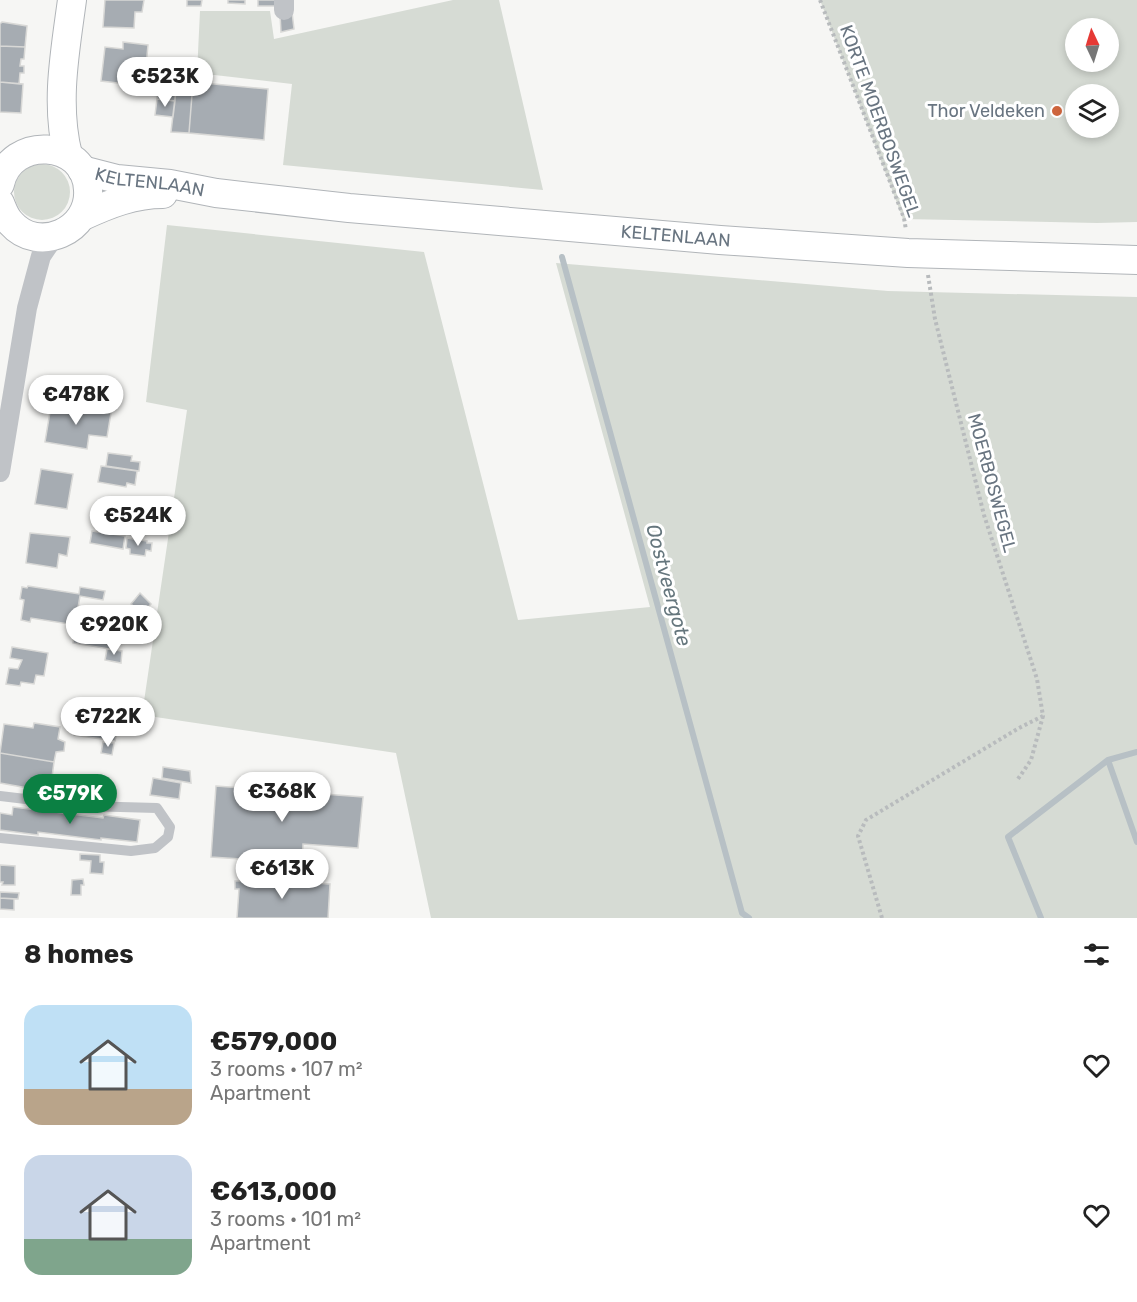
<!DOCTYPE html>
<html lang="en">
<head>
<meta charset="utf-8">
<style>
  :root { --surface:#fff; --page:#f2f2f2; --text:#222; --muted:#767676; --accent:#0b8043 }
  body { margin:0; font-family:Rubik,sans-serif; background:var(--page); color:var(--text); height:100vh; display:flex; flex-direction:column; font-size:22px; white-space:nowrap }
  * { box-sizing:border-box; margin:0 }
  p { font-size:20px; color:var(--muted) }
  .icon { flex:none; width:33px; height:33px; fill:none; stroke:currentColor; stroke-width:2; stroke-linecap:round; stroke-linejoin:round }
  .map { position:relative; height:918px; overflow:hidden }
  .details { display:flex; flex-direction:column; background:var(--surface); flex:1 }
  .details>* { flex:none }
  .needle { width:39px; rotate:356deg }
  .controls { position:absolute; left:1065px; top:18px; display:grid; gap:12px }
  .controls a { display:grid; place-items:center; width:54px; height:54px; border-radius:50%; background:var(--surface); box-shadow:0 3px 9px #0003; font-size:30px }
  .price { position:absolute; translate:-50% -51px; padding:0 14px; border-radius:21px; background:#fff; color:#222; font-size:20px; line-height:39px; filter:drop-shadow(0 2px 3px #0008) }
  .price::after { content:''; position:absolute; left:50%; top:36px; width:18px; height:14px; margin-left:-9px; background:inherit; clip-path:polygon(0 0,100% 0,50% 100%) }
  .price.on { background:var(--accent); color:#fff }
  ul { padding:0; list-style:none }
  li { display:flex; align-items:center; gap:18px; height:150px; padding:0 24px }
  li span { display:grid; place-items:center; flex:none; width:168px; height:120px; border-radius:18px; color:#555 }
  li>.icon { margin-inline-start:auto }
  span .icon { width:72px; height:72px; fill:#fffc; stroke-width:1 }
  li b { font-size:26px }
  h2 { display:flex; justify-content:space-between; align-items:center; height:72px; padding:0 24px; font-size:26px }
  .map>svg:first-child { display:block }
  .green { fill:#d6dbd4; fill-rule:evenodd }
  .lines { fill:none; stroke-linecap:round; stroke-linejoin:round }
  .stream { stroke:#b7c0c5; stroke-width:6 }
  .building { fill:#a6acb2; stroke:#d8d8d6; stroke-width:1.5 }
  .secondary-casing { stroke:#b1b5b9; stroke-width:30 }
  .path { stroke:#b8bbbd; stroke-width:4; stroke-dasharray:3 3; stroke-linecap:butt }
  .lane { stroke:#c0c3c7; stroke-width:10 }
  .street { stroke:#c0c3c7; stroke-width:20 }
  .secondary { stroke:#fff; stroke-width:28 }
  .poi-dot { fill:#ce653d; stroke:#fff; stroke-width:2 }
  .labels { text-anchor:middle; stroke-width:6; stroke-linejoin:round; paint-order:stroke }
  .poi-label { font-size:18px; fill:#697581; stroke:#fff; text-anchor:end }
  .street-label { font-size:18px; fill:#697581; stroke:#fff }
  .water-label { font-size:20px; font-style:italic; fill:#65767d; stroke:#fff }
</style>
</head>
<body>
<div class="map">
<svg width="1137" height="918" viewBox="0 0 1137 918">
  <rect width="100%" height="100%" fill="#f6f6f4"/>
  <path class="green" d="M453 0H499L543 190 283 165 292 84 197 73 200 11H270L274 39Z
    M820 0H1137V222L1097 223 903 219ZM1076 28H1108V62H1076ZM1076 94H1108V128H1076Z
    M14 192a28 28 0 1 1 56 0a28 28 0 1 1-56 0Z
    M167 225 424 252 518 620 650 607 556 263 888 291 1137 297V918H431L396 753 142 715 187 410 146 402Z"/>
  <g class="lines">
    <path class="stream" d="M562 257 742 913 749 918
      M1137 752 1108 760 1137 842
      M1041 918 1008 837 1108 760"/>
  </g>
  <path class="building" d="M105 0H144L142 12H135L134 28 103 27Z
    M187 0H202L201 6H187Z
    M228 0H245V4L228 3Z
    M258 0H276V6H258Z
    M292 12 294 29 281 32 280 14Z
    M2 22 27 26 25 47 0 46V24Z
    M123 42 148 45 146 67 128 65 126 84 101 81 105 47 123 49Z
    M0 46 25 47 24 59H21L20 66H24V73H20L19 84 0 82Z
    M177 81 193 82 189 133 171 132Z
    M0 82 23 84 21 113 0 112Z
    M193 82 268 89 264 140 189 133Z
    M158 87 176 89 175 101 157 99Z
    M157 99 175 101 173 117 155 115Z
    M51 406 111 413 107 437 89 435 87 449 45 442Z
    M108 453 132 456 131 461 140 462 139 471 106 466Z
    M101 466 137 471 135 485 127 483 126 487 98 482Z
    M41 469 73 474 67 509 35 504Z
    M120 518 138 523 137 530 119 527Z
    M92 531 125 536 123 549 90 543Z
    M30 533 70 537 67 556 59 554 57 568 26 563Z
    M127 538 147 541V543H152L151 551 146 550 145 556 130 554V549L126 548Z
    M28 586 79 594 80 587 105 591 103 600 80 596 75 625 31 618 30 622 21 620 24 600 20 599 22 587 27 588Z
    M140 593 151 604 143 612 148 616 143 622 138 617 142 613 131 604Z
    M75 630 117 638 115 650 73 643Z
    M12 647 48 653 44 676 36 675 34 684 21 682 20 686 6 684 9 668 18 669 22 660 10 658Z
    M107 649 122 651 121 663 105 660Z
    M77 720 118 726 115 741 74 735Z
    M34 723 60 727 58 739 65 742 64 751 56 752 54 762 0 753 4 724 33 728Z
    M103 742 114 743 112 755 101 753Z
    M0 753 54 762 50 792 0 783Z
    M163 767 190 771 191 783 162 778Z
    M153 778 181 783 179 799 150 795Z
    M65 786 87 789 85 802 63 799Z
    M216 786 363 797 358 848 303 844 302 863 211 857Z
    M13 807 103 818 104 815 140 820 137 842 101 838V840L38 832V835L0 830V813L12 815Z
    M80 854 100 855V862H104L103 874 90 873 91 861 80 860Z
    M0 865 15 866V885H2L3 882H0Z
    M83 879 84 885H81V895H71L72 880Z
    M240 879 330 884 328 918H237L239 889H235V881H240Z
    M0 892 19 893 18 899 0 898Z
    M0 898 14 899V910L0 909Z"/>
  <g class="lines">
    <g class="secondary-casing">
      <g id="secondary">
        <path d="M68 155C55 104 65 52 72 0"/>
        <path id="s1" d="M82 170 117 179 170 184 216 193 349 208 720 240 908 253 1137 260"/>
        <path d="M0 184C10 135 86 139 88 190 91 231 38 254 11 223 5 217 3 210 0 203"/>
        <path d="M83 216C109 204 134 194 163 194"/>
      </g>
    </g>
    <path class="path" d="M820 0 904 218 906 230
      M928 275 935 319 984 515 1037 679 1043 716 1031 760 1018 779
      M882 918 858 836 866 820 1019 728 1043 716"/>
    <path class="lane" d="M0 796 84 806 157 808 170 827 168 837 155 848 131 851 0 838"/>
    <path class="street" d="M284 0V10
      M0 472 27 308 41 256 54 237"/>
    <use href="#secondary" class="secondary"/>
  </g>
  <circle class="poi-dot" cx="1057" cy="111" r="6"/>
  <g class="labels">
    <g class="poi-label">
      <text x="1045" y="117">Thor Veldeken</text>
    </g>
    <g class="street-label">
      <text transform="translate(880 121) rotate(70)" y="6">KORTE MOERBOSWEGEL</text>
      <text dy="6" stroke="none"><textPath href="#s1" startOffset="69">KELTENLAAN</textPath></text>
      <text dy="6" stroke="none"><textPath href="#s1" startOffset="598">KELTENLAAN</textPath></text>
      <text transform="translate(992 483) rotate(75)" y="6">MOERBOSWEGEL</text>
    </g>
    <g class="water-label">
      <text transform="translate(669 585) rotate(75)" y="7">Oostveergote</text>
    </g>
  </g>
</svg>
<div class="controls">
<a><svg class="needle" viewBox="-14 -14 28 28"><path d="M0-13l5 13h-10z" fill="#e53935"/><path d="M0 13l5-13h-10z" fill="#767676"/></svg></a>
<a><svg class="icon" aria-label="layers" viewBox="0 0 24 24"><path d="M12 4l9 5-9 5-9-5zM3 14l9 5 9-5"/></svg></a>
</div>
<b class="price" style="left:165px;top:108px">€523K</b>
<b class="price" style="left:76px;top:426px">€478K</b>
<b class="price" style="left:138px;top:547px">€524K</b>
<b class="price" style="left:114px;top:656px">€920K</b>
<b class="price" style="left:108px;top:748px">€722K</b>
<b class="price" style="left:282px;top:823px">€368K</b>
<b class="price on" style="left:70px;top:825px">€579K</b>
<b class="price" style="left:282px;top:900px">€613K</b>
</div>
<section class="details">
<h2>8 homes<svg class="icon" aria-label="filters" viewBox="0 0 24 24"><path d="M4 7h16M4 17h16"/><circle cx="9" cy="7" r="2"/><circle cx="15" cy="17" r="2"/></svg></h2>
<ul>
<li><span style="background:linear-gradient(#bfe0f5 70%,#b9a48a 0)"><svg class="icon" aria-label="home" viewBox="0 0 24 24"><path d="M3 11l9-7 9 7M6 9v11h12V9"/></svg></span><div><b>€579,000</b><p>3 rooms · 107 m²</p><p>Apartment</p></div><svg class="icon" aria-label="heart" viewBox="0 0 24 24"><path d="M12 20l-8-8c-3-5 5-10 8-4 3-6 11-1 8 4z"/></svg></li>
<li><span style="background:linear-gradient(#c9d6e8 70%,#7fa58c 0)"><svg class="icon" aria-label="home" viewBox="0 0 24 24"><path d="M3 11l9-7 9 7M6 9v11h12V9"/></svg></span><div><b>€613,000</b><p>3 rooms · 101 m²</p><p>Apartment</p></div><svg class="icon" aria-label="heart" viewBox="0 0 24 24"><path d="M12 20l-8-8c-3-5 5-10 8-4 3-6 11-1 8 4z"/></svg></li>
</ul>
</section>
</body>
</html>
